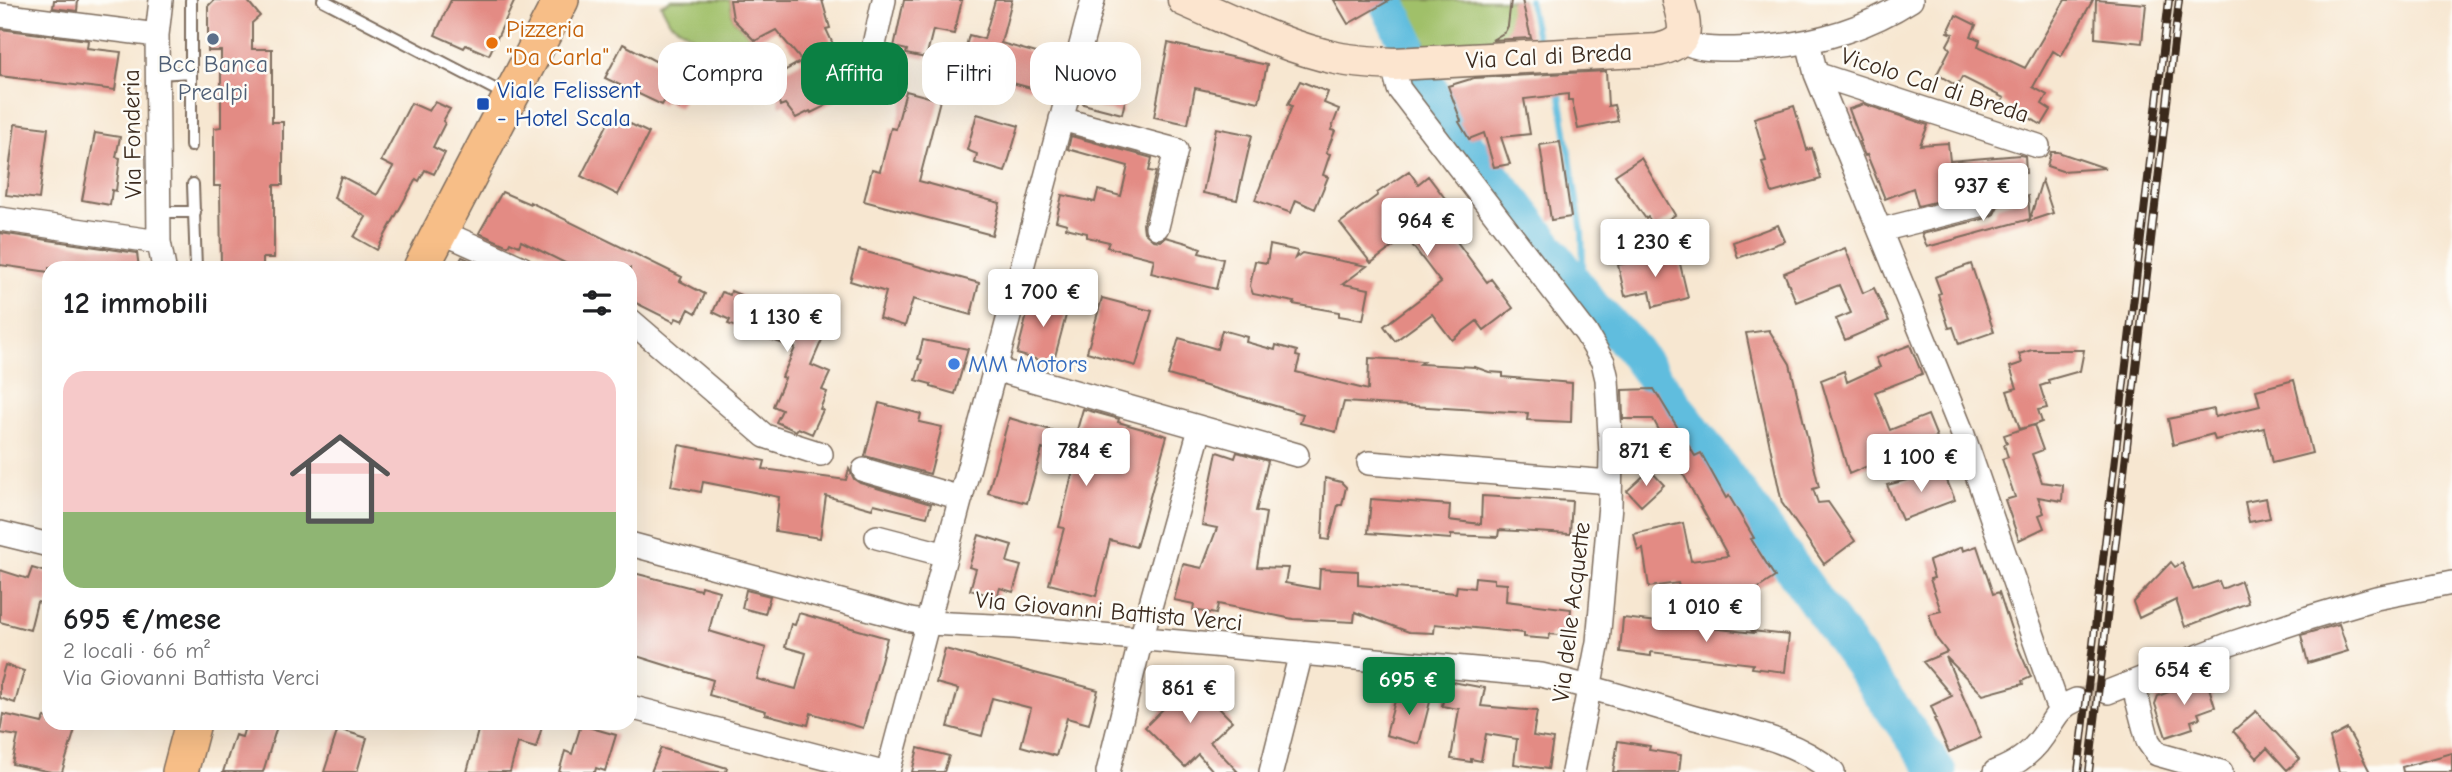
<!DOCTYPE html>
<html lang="it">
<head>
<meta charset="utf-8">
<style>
  :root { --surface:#fff; --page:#f2f2f2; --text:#202124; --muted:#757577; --line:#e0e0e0; --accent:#0b8043 }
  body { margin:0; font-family:"Comic Neue",sans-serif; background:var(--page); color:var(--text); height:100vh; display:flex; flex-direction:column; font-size:26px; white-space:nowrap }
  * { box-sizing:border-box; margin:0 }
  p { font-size:23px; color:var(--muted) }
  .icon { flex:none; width:38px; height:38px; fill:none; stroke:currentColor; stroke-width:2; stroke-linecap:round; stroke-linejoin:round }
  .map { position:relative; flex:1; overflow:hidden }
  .side { position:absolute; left:42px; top:261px; width:595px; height:469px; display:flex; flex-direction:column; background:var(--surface); border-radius:21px; box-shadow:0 7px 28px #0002 }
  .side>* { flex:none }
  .guide { position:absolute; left:658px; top:42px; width:665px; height:63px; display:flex; gap:14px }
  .price { position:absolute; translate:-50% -60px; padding:0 16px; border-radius:7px; background:#fff; color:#222; font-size:23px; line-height:46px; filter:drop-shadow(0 2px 4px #0008) }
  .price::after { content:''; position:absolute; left:50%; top:42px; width:21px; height:16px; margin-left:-10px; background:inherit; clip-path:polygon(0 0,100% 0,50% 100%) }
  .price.active { background:var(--accent); color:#fff }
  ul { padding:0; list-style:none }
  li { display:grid; align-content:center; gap:14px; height:371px; padding:0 21px }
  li+li { border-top:2px solid var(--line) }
  li span { display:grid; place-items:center; height:217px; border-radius:21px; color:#555 }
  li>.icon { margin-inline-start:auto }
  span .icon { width:126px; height:126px; fill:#fffc; stroke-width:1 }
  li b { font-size:30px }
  h2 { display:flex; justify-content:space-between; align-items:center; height:84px; padding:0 21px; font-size:30px }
  .tag { padding:0 24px; border-radius:21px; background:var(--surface); box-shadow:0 7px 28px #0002; font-size:24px; line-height:63px }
  .tag.active { background:var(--accent); color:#fff }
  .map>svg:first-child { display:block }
  .green { fill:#a0c069; stroke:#6e7544; stroke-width:2 }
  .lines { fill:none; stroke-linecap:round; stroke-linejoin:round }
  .stream { stroke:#60bdde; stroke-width:6 }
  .river { stroke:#60bdde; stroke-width:37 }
  .building { fill:#e38b84 }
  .street-tunnel { stroke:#d1c1ad; stroke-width:23; stroke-dasharray:23 11; stroke-linecap:butt }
  .lane-casing { stroke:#7d6c5d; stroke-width:14 }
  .street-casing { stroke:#7d6c5d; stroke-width:26 }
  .secondary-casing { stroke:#7d6c5d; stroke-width:35 }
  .primary-casing { stroke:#7d6c5d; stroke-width:38 }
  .lane { stroke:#fff; stroke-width:10 }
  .street { stroke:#fff; stroke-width:23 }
  .secondary { stroke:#fce5cf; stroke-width:32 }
  .primary { stroke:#f7be87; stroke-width:35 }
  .rail-casing { stroke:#3b2a1e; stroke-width:8 }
  .rail { stroke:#fdfcf7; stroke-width:5; stroke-dasharray:16; stroke-linecap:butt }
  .service-dot { fill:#5c6f8a; stroke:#fdfcf7; stroke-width:2.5 }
  .food-dot { fill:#e8710a; stroke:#fdfcf7; stroke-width:2.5 }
  .transit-dot { fill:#1a4fb4; stroke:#fdfcf7; stroke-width:2.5 }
  .shop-dot { fill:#3f7fe0; stroke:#fdfcf7; stroke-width:2.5 }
  .labels { text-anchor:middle; stroke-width:5; stroke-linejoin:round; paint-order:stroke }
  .food-label { font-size:24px; fill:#c56008; stroke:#fdfcf7; text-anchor:start }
  .street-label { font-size:24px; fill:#3b2a1e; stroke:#fdfcf7 }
  .service-label { font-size:24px; fill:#4e5e75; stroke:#fdfcf7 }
  .transit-label { font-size:24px; fill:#164399; stroke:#fdfcf7; text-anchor:start }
  .shop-label { font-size:24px; fill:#366cbe; stroke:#fdfcf7; text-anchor:start }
</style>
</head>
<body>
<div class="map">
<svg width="2452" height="772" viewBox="0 0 2452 772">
  <rect width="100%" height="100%" fill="#fdfcf7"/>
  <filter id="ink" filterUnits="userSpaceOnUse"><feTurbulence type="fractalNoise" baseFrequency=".0143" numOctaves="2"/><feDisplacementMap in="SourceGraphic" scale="14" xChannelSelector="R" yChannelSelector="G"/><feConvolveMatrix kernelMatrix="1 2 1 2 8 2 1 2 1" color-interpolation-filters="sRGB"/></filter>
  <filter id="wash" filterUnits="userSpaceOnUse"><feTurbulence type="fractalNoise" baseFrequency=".00686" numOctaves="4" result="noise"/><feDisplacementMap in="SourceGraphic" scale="28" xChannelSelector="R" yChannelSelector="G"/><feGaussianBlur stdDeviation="1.57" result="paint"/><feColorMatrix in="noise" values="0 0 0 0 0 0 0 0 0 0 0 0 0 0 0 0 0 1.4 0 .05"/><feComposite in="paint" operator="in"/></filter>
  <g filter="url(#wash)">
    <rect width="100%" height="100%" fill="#f7e7d1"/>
    <path class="green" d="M671 0H730L733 19 753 39 725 56 670 22 661 5Z
      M1393 0H1522L1521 7 1532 46 1426 53 1425 41 1413 42Z"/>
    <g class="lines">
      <path class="stream" d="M1529 0 1538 43
        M1559 89 1582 232 1584 296"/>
      <path class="river" d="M1386 0 1407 43
        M1420 72 1449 126 1517 207 1593 308 1629 344 1746 503 1938 772"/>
    </g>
    <g id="blocks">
      <path class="building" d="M54 0H78L77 11 53 8Z
        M214 0H247L260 16 252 23V49H272V122H283V185H274V258H263V268H221L220 186H214V128L221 127V51H208V6Z
        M451 0H515L489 55 466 45 464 48 435 35Z
        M730 0H822L830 28 826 29 833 44 823 50 839 99 811 113 810 111 796 118 785 104 780 106 773 77 802 61 776 30 755 41 733 19Z
        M904 0H962L954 34 933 30 926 58 906 54 907 50 894 47Z
        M995 0H1012L1001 43 1040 54 1031 88 960 69 969 35 984 39Z
        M1334 0H1390L1348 24Z
        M1511 0H1522L1531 38 1492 40 1505 32 1508 26Z
        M2065 0H2093L2061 56 2053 51 2033 87 2047 95 2042 104 2051 110 2042 125 2001 102 2004 98 1962 77 1957 86 1937 74 1950 49 1947 45 1953 34 1948 32 1956 15 1976 25 1971 36 1980 40 1978 46 2025 68Z
        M2096 0 2146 4 2142 43 2095 38Z
        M0 29 88 40 87 48 121 52 115 90 0 76Z
        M1168 43 1267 65 1259 102 1195 88 1188 124 1154 117Z
        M623 44 693 81 679 108 665 100 662 105 605 78Z
        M1094 62 1132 72 1122 114 1083 104Z
        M1606 71 1608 106 1614 105 1618 121 1578 129 1572 100H1568V94L1524 99 1530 134 1501 137 1510 164 1494 167 1484 133 1469 139 1459 122 1461 121 1448 86 1474 78Z
        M1300 81 1328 92 1324 103 1339 109 1331 130 1335 131 1326 153 1330 154 1323 175 1328 177 1315 209 1296 200 1291 213 1255 200 1292 106 1288 104Z
        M906 91 940 100 919 181 1000 203 992 235 864 201 872 169 880 171 891 128 896 129Z
        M435 102 450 109 443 121 445 123 433 147 445 153 434 174 425 170 419 181 416 179 377 250 354 237 366 217 334 198 341 176 377 195 393 167 381 161 411 103 429 111Z
        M1864 104 1928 125 1920 145 1948 143 1950 161 2020 155 2025 156 2026 173 1949 177 1956 197 1918 206 1913 188 1885 199 1867 155 1865 156 1859 142 1861 141 1849 109Z
        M1794 106 1807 150 1812 148 1821 179 1772 193 1762 162 1766 161 1754 118Z
        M977 114 1019 126 1005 172 975 163 977 154 967 150Z
        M612 115 649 133 618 195 581 176Z
        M15 124 48 128 39 199 6 195Z
        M1216 128 1252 135 1237 200 1203 193Z
        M95 133 120 137 116 157 120 158 116 191 112 190 110 205 82 200Z
        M1071 136 1152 158 1149 171 1156 172 1143 224 1144 232 1153 240 1160 241 1166 237 1187 243 1201 248 1199 253 1223 259 1216 289 1151 273 1154 259 1107 247 1109 242 1087 237V233L1066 228 1067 224 1056 221 1062 195 1095 202 1098 190 1121 196 1128 166 1068 149Z
        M1560 142 1571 217 1551 220 1540 145Z
        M2051 152H2058L2105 168 2062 171 2047 166Z
        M1641 158 1675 215 1655 228 1648 217 1646 219 1615 175Z
        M1409 171 1418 184 1428 176 1447 201 1434 211 1487 282 1491 279 1513 308 1484 330 1477 321 1452 340 1432 314 1395 341 1384 326 1441 283 1406 237 1371 263 1340 223 1378 195 1377 193Z
        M2042 180 2053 213 2029 221 2030 219Z
        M502 192 530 204V202L682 277 680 281 705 294 696 313 689 309 683 321 676 318 674 322 634 302 635 298 630 295V268H575L521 241 519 246 510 242 508 246 479 233Z
        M2028 196 2030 219 1927 247 1922 234 1987 218 1994 214 1998 206Z
        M1778 225 1785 241 1738 258 1733 242Z
        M0 233 137 253 139 268H49V272L0 265Z
        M1270 245 1298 251 1295 258 1302 253 1367 266 1343 284 1369 289 1363 320 1339 316V312L1293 304 1294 302 1253 294 1250 286 1255 261 1267 263Z
        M1845 248 1863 293 1874 288 1889 321 1845 340 1836 319 1851 313 1839 285 1796 302 1784 273Z
        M859 250 979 283 971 315 913 299 905 326 879 318 886 292 850 281Z
        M1677 251 1688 298 1653 307 1650 291 1625 296 1618 265Z
        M462 257 487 268H456Z
        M1971 264 1994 332 1959 344 1953 327 1949 328 1938 294 1941 293 1935 277Z
        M731 291 775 310 779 301 803 312 805 307 831 319 811 365 830 373 822 390 827 392 820 409 823 410 812 434 798 428 796 431 776 422 782 410 773 406 785 378 782 377 795 348 728 324 730 320 713 312 722 292 730 295Z
        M1032 295 1069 304 1053 364 1017 354Z
        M1102 298 1152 311 1136 366 1087 352Z
        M1222 330 1247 337 1246 342 1275 350 1276 345 1297 351 1296 356 1300 357 1296 372 1368 390 1369 358 1424 361 1420 364 1475 367 1489 372 1503 373V377L1572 383 1571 422 1527 420 1528 413 1344 402 1336 432 1300 423 1303 414 1168 375 1179 338 1217 349Z
        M1769 330 1790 364 1819 487 1813 489 1818 503 1828 502 1855 541 1824 564 1782 503 1746 333Z
        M923 340 968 349 955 394 931 387V384L916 380 922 360 918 359Z
        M1910 345 1922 374 1875 392 1890 430 1928 415 1937 437 1849 474 1821 380 1844 371 1847 382 1880 367 1876 358Z
        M2032 350H2084L2080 371 2048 380 2049 383 2040 386 2047 408 2038 410 2042 422 2034 425 2043 450 2032 454 2042 482 2063 485 2062 501 2038 497 2044 513 2039 515 2044 528 2019 540 2005 500 2015 497 2002 459 2008 457 2004 445 2007 443 2004 435 2034 425 2020 429 2007 391 2017 388 2010 367 2022 363 2019 354Z
        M2294 380 2312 453 2272 463 2264 428 2215 440 2213 434 2173 445 2168 419 2214 409 2215 417 2260 406 2256 390Z
        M1654 389 1695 456 1701 453 1726 498 1729 496 1754 538 1751 539 1775 577 1736 603 1733 599 1683 604 1678 583 1649 587 1643 549 1638 551 1634 534 1683 523 1691 561 1728 556 1653 419H1623L1622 390Z
        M879 403 921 414 919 422 942 427 930 474 865 456Z
        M1083 409 1119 419 1118 422 1167 436 1136 547 1110 540 1096 596 1049 584 1064 528 1059 527 1076 459 1042 449 1027 503 988 493 1009 418 1075 437Z
        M679 445 765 461 763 469 846 480 849 469 854 479 860 483 931 504 927 517 874 504 872 509 826 496 820 538 775 531 779 497 703 482 701 492 671 486Z
        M1217 452 1235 458 1237 452 1268 461 1256 511 1266 513 1257 567 1288 568 1285 583 1319 589 1320 569 1358 571V585L1456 593 1457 586 1474 588 1475 577 1494 579V583L1507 584 1506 601 1571 609 1568 636 1550 634 1549 639 1524 637V633L1435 624 1434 633 1409 632 1355 612 1354 622 1293 619 1218 604 1216 614 1193 610 1194 604 1174 600 1183 564 1202 568 1217 528 1202 525Z
        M1650 470 1664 485 1641 506 1627 491Z
        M1943 471 1955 500 1902 520 1887 485Z
        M1325 478 1341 482 1346 487 1342 505H1338L1329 540 1322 539Z
        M1482 496 1572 501 1570 534 1499 530 1498 537 1451 535V539L1368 533 1371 499 1450 505 1449 520 1481 524Z
        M2266 498 2270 518 2249 522 2245 502Z
        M979 535 1012 545 1007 562 1021 566 1013 592 1000 588 997 597 970 590 976 569 969 567Z
        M1977 546 1993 594 1999 592 2014 638 2031 677 2022 681 2023 684 1983 695 1946 657 1981 738 1949 752 1934 719 1936 718 1931 706 1952 696 1923 662 1947 652 1937 639 1929 614 1941 611 1930 579 1934 578 1929 561 1962 547 1963 551Z
        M2171 562 2175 567 2182 563 2193 590 2219 581 2222 589 2241 581 2248 603 2185 627 2176 600 2139 618 2133 602Z
        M32 568 49 573V605L37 602 30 630 0 622V570L28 579Z
        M630 572 700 590 701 586 719 591 709 631 766 648 757 679 796 689 806 653 785 647 791 624 795 625 799 613 887 638 863 728 811 713 808 725 765 714 766 711 709 695 713 680 630 654Z
        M746 590 770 596 765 614 742 608Z
        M1623 618 1754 633 1752 631 1789 635 1785 672 1752 668 1753 664 1651 652V656L1620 652Z
        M2339 624 2348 651 2308 663 2301 635Z
        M945 649 1098 690 1089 724 1067 718 1056 756 1021 746 1031 708 992 698 982 736 948 727 958 689 936 683Z
        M5 665 24 671 15 703 0 698V682Z
        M1183 672 1232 721 1210 742 1238 772H1214L1198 754 1185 767 1145 727 1164 708 1156 699Z
        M2206 678 2215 707 2198 713 2200 718 2191 721 2193 728 2166 737 2155 704 2158 696Z
        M1447 681 1485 688 1481 706 1537 711 1533 736 1553 739 1548 769 1514 764 1517 739 1486 734 1481 761 1471 759V762L1451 759 1459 709 1442 706Z
        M1398 689 1431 698 1419 744 1386 735Z
        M2256 711 2300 759 2287 770 2267 748 2257 758 2233 731Z
        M3 714 42 723 45 717 49 718V723H77L62 772H51L12 764 18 736 0 733Z
        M246 723H278L263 772H223L235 735 242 737Z
        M480 723H543L536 748 518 743 510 772H467Z
        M581 725 616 735 605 771 596 768 595 772H559L565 751 572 754Z
        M338 729 367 738 357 772H324Z
        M2347 729 2356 745 2370 772H2339L2330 738Z
        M1618 741 1650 746 1649 750 1681 755 1679 772H1613Z
        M661 748 727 768 726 772H651Z
        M918 748 949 756 944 772H912Z
        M2452 753V772H2403L2402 767Z"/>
    </g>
  </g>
  <g filter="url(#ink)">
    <use href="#blocks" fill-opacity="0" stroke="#7d6c5d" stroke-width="2"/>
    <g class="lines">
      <path class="street-tunnel" d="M2076 700 2108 692"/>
      <g class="lane-casing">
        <path id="lane" d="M191 0V146
          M323 0 506 95
          M158 74 191 72
          M193 184 196 268
          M159 212H195"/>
      </g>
      <g class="street-casing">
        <path id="street" d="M161 0 157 35 159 242 164 268
          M0 15 157 35
          M1681 41C1700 50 1713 49 1734 49 1796 48 1858 34 1911 0
          M1808 42 1816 74 1962 432 2056 702 2060 709
          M1395 64 1396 78 1399 89 1586 333 1603 362 1607 379 1611 454 1610 505 1598 642 1573 772
          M1816 74 2038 146
          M867 76 884 0
          M1061 119 1176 150 1157 227
          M0 219 159 242
          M1881 230 1984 204
          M442 232 522 268
          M630 320 765 436 821 454
          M994 369 1297 455
          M1369 463 1610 482
          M864 470 961 498
          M0 533 49 545
          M877 537 946 555
          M630 544 911 620 928 623 1015 627 1541 675C1593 687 1644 703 1695 718 1743 731 1795 739 1833 772
          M2133 684 2148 741 2157 754 2221 772
          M2108 692 2230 644 2308 618 2376 598 2452 583
          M630 707 879 772
          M888 772 1093 0
          M1108 772 1141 639 1200 429
          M1271 772 1301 653
          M1995 772C2015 765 2031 754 2043 736 2054 720 2058 707 2076 700"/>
      </g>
      <g class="secondary-casing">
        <path id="secondary" d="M1184 0C1233 21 1284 47 1336 58 1355 62 1375 63 1395 64L1658 50C1691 42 1686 28 1678 0"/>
      </g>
      <g class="primary-casing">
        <path id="primary" d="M421 268 561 0
          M180 772 193 723"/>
      </g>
      <use href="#lane" class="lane"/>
      <use href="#street" class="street"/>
      <use href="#secondary" class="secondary"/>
      <use href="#primary" class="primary"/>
      <g class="rail-casing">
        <path id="rail" d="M2078 772 2169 0
          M2089 772 2179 0"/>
      </g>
      <use href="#rail" class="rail"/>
    </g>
  </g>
  <circle class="service-dot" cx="213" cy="39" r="7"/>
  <circle class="food-dot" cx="492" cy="43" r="7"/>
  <rect class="transit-dot" x="476" y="97" width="14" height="14" rx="3.5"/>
  <circle class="shop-dot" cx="954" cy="364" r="7"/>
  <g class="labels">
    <g class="food-label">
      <text x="506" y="37">Pizzeria<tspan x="506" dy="28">"Da Carla"</tspan></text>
    </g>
    <g class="street-label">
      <text transform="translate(1549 56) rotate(-3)" y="8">Via Cal di Breda</text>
      <text transform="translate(1935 85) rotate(18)" y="8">Vicolo Cal di Breda</text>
      <text transform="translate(132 134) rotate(-91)" y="8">Via Fonderia</text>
      <text transform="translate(1109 611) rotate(5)" y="8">Via Giovanni Battista Verci</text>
      <text transform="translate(1571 612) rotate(-83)" y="8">Via delle Acquette</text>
    </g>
    <g class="service-label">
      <text x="213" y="72">Bcc Banca<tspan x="213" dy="28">Prealpi</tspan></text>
    </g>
    <g class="transit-label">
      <text x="497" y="98">Viale Felissent<tspan x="497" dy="28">- Hotel Scala</tspan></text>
    </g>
    <g class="shop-label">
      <text x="968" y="372">MM Motors</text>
    </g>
  </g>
</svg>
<b class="price" style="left:1983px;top:223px">937 €</b>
<b class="price" style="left:1427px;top:258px">964 €</b>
<b class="price" style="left:1655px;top:279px">1 230 €</b>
<b class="price" style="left:1043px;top:329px">1 700 €</b>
<b class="price" style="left:787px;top:354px">1 130 €</b>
<b class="price" style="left:1086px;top:488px">784 €</b>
<b class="price" style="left:1646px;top:488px">871 €</b>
<b class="price" style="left:1921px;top:494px">1 100 €</b>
<b class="price" style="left:1706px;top:644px">1 010 €</b>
<b class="price" style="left:2184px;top:707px">654 €</b>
<b class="price active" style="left:1409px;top:717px">695 €</b>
<b class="price" style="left:1190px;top:725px">861 €</b>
<div class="guide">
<a class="tag">Compra</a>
<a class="tag active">Affitta</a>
<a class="tag">Filtri</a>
<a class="tag">Nuovo</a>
</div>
<section class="side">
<h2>12 immobili<svg class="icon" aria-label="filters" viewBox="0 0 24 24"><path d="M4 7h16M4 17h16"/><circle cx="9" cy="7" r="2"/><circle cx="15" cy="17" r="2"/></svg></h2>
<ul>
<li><span style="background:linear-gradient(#f6c9c9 65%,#8fb573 0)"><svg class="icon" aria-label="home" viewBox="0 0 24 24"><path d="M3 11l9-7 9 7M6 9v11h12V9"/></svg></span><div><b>695 €/mese</b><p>2 locali · 66 m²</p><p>Via Giovanni Battista Verci</p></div></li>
</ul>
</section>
</div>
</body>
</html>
